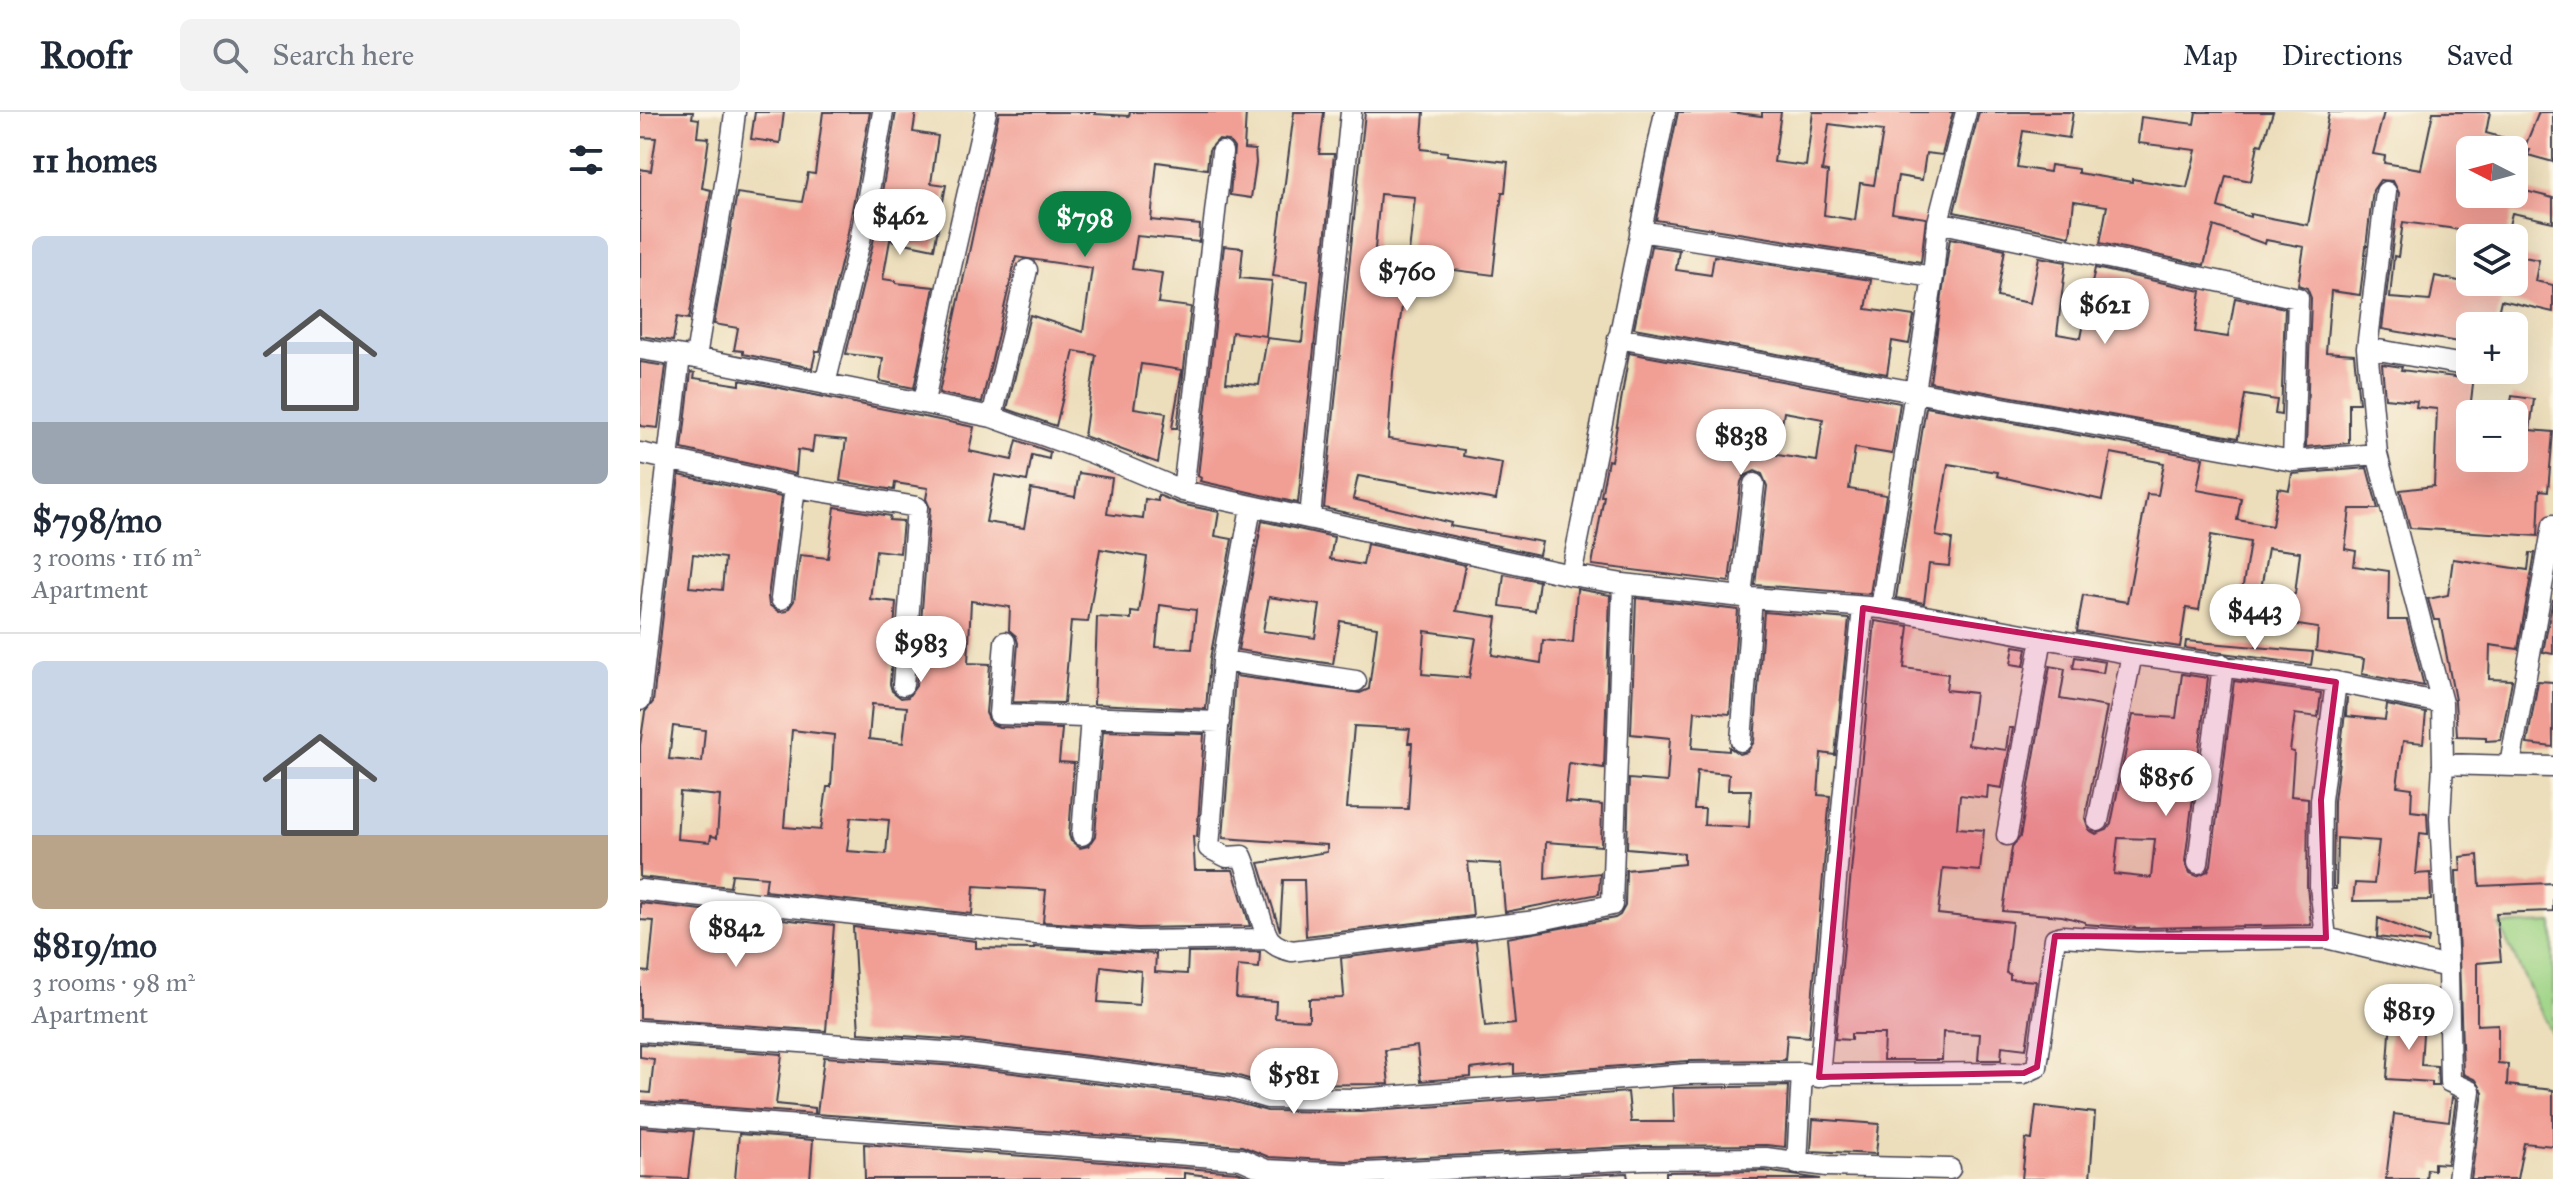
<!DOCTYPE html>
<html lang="en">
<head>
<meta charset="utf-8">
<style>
  :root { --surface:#fff; --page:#f2f2f3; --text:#1f2937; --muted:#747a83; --line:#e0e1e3; --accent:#0b8043 }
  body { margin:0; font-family:"IM FELL Great Primer",serif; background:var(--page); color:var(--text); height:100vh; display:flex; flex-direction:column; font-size:30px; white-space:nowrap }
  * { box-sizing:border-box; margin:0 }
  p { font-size:26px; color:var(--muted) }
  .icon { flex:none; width:44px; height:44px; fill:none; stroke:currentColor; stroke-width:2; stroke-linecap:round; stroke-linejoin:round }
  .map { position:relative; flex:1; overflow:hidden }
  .details { display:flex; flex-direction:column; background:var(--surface); width:640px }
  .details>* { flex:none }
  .needle { width:52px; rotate:276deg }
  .fabs { position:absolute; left:1816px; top:24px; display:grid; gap:16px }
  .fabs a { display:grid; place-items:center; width:72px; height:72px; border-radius:12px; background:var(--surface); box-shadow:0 8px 32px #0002; font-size:40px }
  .price { position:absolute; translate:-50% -68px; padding:0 18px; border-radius:28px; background:#fff; color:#222; font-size:26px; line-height:52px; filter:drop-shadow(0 2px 4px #0008) }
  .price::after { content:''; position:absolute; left:50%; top:48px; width:24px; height:18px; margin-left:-12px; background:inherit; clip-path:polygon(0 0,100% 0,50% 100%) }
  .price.selected { background:var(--accent); color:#fff }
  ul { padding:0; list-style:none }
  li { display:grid; align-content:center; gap:16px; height:424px; padding:0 32px }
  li+li { border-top:2px solid var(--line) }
  li span { display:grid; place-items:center; height:248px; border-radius:12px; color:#555 }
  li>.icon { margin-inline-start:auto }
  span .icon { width:144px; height:144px; fill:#fffc; stroke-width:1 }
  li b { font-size:34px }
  h2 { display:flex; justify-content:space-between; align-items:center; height:96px; padding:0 32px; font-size:34px }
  header { display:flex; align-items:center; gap:48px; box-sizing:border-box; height:112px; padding:0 40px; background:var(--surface); border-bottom:2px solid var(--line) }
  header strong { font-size:38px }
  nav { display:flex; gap:44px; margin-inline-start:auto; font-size:28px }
  .search { width:560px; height:72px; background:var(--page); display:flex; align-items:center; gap:20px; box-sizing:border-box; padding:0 28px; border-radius:12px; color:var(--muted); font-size:30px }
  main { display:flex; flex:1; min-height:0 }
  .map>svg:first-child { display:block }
  .green { fill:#9cd384; stroke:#5f7a60; stroke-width:2 }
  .building { fill:#f19e94; fill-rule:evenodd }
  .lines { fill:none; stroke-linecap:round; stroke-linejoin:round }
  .minor-casing { stroke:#403e4e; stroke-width:23 }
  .minor { stroke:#fff; stroke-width:20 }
  .marked { fill:#c2185b; fill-opacity:0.2; stroke:#c2185b; stroke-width:6; stroke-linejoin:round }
</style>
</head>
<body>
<header>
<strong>Roofr</strong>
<div class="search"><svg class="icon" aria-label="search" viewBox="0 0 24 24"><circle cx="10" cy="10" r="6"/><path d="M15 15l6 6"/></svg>Search here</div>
<nav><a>Map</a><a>Directions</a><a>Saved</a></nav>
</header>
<main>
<section class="details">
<h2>11 homes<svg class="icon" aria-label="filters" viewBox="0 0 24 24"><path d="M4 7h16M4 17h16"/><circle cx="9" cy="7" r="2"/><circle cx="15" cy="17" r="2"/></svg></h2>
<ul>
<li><span style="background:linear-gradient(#c9d6e8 75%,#9aa5b1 0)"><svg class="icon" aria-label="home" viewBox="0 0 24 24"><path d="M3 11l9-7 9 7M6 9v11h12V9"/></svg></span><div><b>$798/mo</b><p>3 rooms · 116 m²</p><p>Apartment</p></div></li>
<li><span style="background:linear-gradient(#c9d6e8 70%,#b9a48a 0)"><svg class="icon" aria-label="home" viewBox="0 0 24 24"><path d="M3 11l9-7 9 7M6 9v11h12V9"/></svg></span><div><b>$819/mo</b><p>3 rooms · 98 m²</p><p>Apartment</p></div></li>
</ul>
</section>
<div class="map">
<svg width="1913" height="1067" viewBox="0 0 1913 1067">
  <rect width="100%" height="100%" fill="#fcf5e5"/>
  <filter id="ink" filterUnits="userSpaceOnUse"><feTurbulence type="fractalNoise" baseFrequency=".0125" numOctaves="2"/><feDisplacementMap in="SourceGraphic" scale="16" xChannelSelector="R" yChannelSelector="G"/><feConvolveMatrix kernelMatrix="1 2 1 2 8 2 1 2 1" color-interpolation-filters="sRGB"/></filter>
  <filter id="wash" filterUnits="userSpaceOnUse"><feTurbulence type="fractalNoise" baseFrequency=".006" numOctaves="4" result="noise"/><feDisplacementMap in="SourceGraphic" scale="32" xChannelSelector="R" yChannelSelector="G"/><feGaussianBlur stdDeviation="1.8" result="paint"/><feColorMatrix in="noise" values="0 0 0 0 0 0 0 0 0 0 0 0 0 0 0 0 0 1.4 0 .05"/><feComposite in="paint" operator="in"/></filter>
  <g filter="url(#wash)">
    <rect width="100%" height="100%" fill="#ecdebb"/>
    <path class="green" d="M1913 811V925L1859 813Z"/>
    <g id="blocks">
      <path class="building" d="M0 0H53L52 6 59 7 57 25 69 26 62 76 71 78 49 207 37 205 33 229 0 224V57L11 59 16 26 0 25Z
        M115 0H144L140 31 111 27Z
        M183 0H230L207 126 180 239H176L172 256 103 242V239L94 238 98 216 74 212 97 81 162 90 168 61 175 62Z
        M256 0H276L273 20 298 24 291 71 306 73 294 137 250 128 243 167 256 169V171L294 175 274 276 240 269 243 246 206 242 233 131Z
        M359 0H455V2L489 4 490 0H606L604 37 615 38 616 51 611 86 590 83 594 36 589 29 578 28 569 38 567 57 517 50 511 108 560 113 559 130 497 124 492 157 522 161 518 191 551 195 537 316H532L542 258 501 252 494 296 526 301 518 351 444 324 456 243 434 239 416 314 367 297 390 203 443 220 452 156 376 145 342 290 299 281Z
        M654 0H684L679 42H694L658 391 560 369 561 366 558 364 584 134 603 136 600 166 632 169 626 224 592 220 586 270 619 273 627 226 662 230 668 169 633 164Z
        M725 0H784L781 37 808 40 807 43 868 50 865 80H862L853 163 768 152 753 259 748 327 824 338 823 344 862 351 856 388 718 364 713 387 811 411 810 414 902 430 899 443 684 396ZM740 82 775 85 769 141 735 137Z
        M1038 0H1089L1122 4V0H1141L1134 50 1166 54 1173 0H1313L1302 43 1286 41 1282 68 1258 64 1252 101 1286 106 1281 150 1016 108ZM1189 12 1243 19 1234 73 1220 71 1215 108 1184 103 1188 60 1182 59Z
        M1339 0H1433L1429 26 1383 19 1377 55 1409 60 1410 53 1438 57V61L1492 70V67L1547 76 1556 38 1498 31 1501 5 1554 12 1556 0H1633L1622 33 1618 32 1611 69 1586 64 1578 95 1610 105V102L1668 113 1689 0H1744L1733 42 1745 44 1744 51 1781 57 1793 0H1850L1846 21 1886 32 1899 0H1913V50L1888 43 1890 38H1830V82H1874V76L1913 86V110L1872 101 1866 126H1851L1809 116 1763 110 1758 145 1754 144 1750 186 1790 189 1795 164 1823 170H1874V143L1899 148 1895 169 1913 173V200L1861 188 1855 214H1830V232L1742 217 1759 81 1753 69 1740 68 1733 78 1720 183 1691 179 1686 240 1714 242 1719 291H1709V331L1666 335 1671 186 1667 176 1658 173 1664 135 1626 128 1625 132 1574 114 1564 153 1460 131 1467 94 1434 89 1430 124 1314 100Z
        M1310 126 1365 137 1357 185 1390 191 1399 145 1426 150 1417 222 1441 226 1455 156 1561 179 1555 220 1588 225 1595 186 1645 196 1641 303 1635 302 1637 288 1605 283 1598 326 1290 270Z
        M1011 134 1039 138 1036 158 1071 163 1074 144 1231 168 1226 197 1274 204 1269 232 1252 229 1247 262 994 216Z
        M989 241 1260 291 1252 342 1215 336 1209 377 1246 383 1230 482 1115 473 1127 374 1122 362 1115 359 1104 364 1101 370 1089 470 952 453 964 384H961L968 348 971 349ZM1144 300 1183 307 1177 349 1137 343Z
        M0 250 26 254 18 316 0 314Z
        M1742 252 1762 255 1761 258 1822 266 1834 263 1827 324H1830V346H1874V302H1869L1872 284 1894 287 1890 318 1913 320 1908 379 1900 378 1898 424 1770 416 1760 378 1794 374 1797 297 1776 295 1777 289 1745 286Z
        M51 260 55 261 54 266 100 273V268L334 315 329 339 372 348 377 328 410 340 409 347 392 343 387 369 355 363 346 410 384 416 391 377 435 385 439 361 472 366 467 402 503 407 505 387 518 389V383L540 392 579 400 575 424 592 427 570 547 566 597 454 592 457 505 491 507V500L499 501 507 445 460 437 448 510 431 509 424 591 373 590 378 531 376 524 369 518 370 495 331 489 328 551 350 552 346 601 351 612 359 615 422 617 419 650 434 651 429 723 431 729 440 736 448 734 455 724 463 619 564 622 557 725 553 724 555 758H593L610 814 497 816 403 810 406 778 334 774 332 802 125 779 127 765 92 762 90 775 0 765V633L5 600 13 590 39 363 141 385 128 485 129 493 139 500 147 499 154 489 160 443 188 446 195 395 250 404 249 408 263 409 260 441 236 438 230 487 256 490 250 572 252 579 261 586 268 585 276 574 290 396 286 387 288 376 255 371 254 378 200 369 206 328 174 325 172 340 158 338 156 362 42 337ZM53 442 85 446 82 478 49 475ZM520 493 556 498 552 537 516 535ZM232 592 267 595 263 631 229 627ZM33 614 65 618 62 650 29 647ZM152 618 194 623 191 675H187L181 718 144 715ZM40 680 80 684 77 725 71 724 70 730 37 727ZM211 705 249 708 246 742 207 739Z
        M1286 295 1563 346 1557 378 1601 386 1597 408 1632 414 1638 376 1649 378 1652 362 1727 356 1738 397H1710L1705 437 1716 439 1714 454 1749 459 1748 508H1767L1784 574 1722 562 1724 547 1676 539 1678 516 1598 504 1610 430 1571 423 1559 498 1546 496 1540 535 1437 519 1443 483 1487 490 1507 382 1518 383 1524 351 1471 341 1462 388 1357 364 1358 360 1308 352 1296 424 1312 427 1309 454 1289 452 1284 491 1256 486ZM1628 436 1660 440 1655 482 1621 477Z
        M622 409 694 425 690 447 723 453 727 432 825 453 816 499 857 505 852 543 901 551 903 528 933 531 937 477 970 483 964 656 929 651 925 690 962 693 961 734 906 730 905 767 960 761 959 782 865 800 861 752 828 750 833 804 666 824 664 768H643L640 819 619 751 687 740V733L583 726 595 564 720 581 729 577 737 515 700 509 693 552 598 538ZM629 485 680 493 675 526 623 519ZM785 519 836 526 829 566 782 562ZM714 614 770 617 768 631H772L768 697 707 696Z
        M1890 441H1895L1878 537 1850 533 1849 567 1872 568 1861 628 1846 629V625L1817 624 1815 588 1800 508H1794L1788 487 1808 483 1813 447 1888 458Z
        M864 462 899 469 895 499 860 494Z
        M996 486 1098 498 1090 602 1055 599 1052 636 1089 639V635L1099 642 1107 640 1114 630 1124 500 1209 507 1195 643 1181 641 1178 683 1190 684 1169 925 1147 923 1145 948 1047 949 874 962V952L831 957V965L781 969 777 934 745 938 749 972 629 973 592 962 320 928 219 921 213 815 336 829V836L394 837V835L516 842 515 860 547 862 548 841 620 840 619 856 598 854 596 886 636 889 635 906 669 908V887L702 886 704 883 701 846 836 829 845 915 875 912 867 826 975 806 980 803 985 794 986 758 1044 752V741L987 736 989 667 1027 670 1030 626 991 622ZM1057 659 1089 662 1088 678H1111L1109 715 1064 713 1065 697H1054ZM461 854 501 859 499 893 458 890Z
        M1913 487V542L1903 540Z
        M1235 509 1269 514 1264 556 1308 562 1306 578 1335 581 1328 633 1366 638 1369 616H1373L1362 676 1348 674 1347 686 1320 683 1317 716 1344 718 1340 759 1303 756 1298 802 1372 810 1366 861 1370 862V867L1396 869 1386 937 1362 934 1361 948H1338L1340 922 1303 920 1302 948H1243L1244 922H1211V928L1195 927Z
        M1546 529 1673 540 1671 553 1545 536Z
        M1374 534 1387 536 1384 554 1371 552Z
        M1435 545 1465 550 1463 561 1433 556Z
        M1410 554 1425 557 1420 587 1467 595 1445 706 1449 718 1456 722 1467 718 1471 712 1493 603 1536 606 1542 562 1568 566 1545 749 1550 761 1557 764 1568 759 1571 753 1594 569 1681 581 1678 605 1655 602 1650 639 1654 640 1651 684 1668 686 1667 774 1671 813 1498 816 1445 812V810L1422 804 1363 799 1372 735 1380 725ZM1478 726 1515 727 1511 766 1474 762Z
        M1898 569 1913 570V635L1887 632Z
        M1707 585 1706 604 1745 608 1747 593 1786 601 1783 631 1763 629 1757 674 1772 676 1771 699 1787 701 1788 722 1780 721 1776 762 1790 761 1791 788 1713 789 1715 771 1734 772 1739 729 1697 726 1696 777H1693L1694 689Z
        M1838 743 1840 774 1913 771V799L1856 801 1861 849 1837 851V913L1858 912V951L1868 952 1867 973 1913 978V1034L1884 1031 1877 1067H1831L1843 980 1836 968 1823 962 1816 759H1821L1820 745Z
        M0 791 194 813 186 919 0 906V859L9 860 14 809 0 808Z
        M1738 806 1789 826 1788 831 1737 825Z
        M1751 906H1784L1781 953 1797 954 1798 974H1792V970L1747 967Z
        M0 932 142 942 136 992 175 996V1002L0 989V980L10 981 14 947 0 945Z
        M184 945 317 954 587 988 627 999 720 1000 988 980 991 1010H1034L1033 976 1148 974 1145 1035 1126 1033 1004 1034 706 1049 629 1045 602 1034 177 1002Z
        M1812 985 1816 987 1807 1052 1794 1051V1058L1787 1057 1786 1067H1746L1754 1002 1809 1009Z
        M1396 994 1455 1001 1450 1067H1382L1386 1027 1392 1028Z
        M1173 1007 1239 1012 1236 1042 1171 1039Z
        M0 1015 54 1019 48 1067 0 1065Z
        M99 1022 173 1028 170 1067H95Z
        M224 1032 598 1060 614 1067H592L544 1061V1067H225Z
        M1125 1059 1180 1067H1026V1060Z
        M987 1061 988 1067H889V1066Z"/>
    </g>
  </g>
  <g filter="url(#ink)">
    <use href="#blocks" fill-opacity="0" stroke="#403e4e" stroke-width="2"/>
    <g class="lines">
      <g class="minor-casing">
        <path id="minor" d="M1746 80 1727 236 1737 342 1802 591 1803 652 1913 655
          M1298 110 1658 186 1653 349
          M1000 119 1293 165
          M978 226 1653 349 1737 342
          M1727 236 1824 253
          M0 237 56 246 352 305 450 340 543 379 931 463 983 472 1112 486 1241 496 1492 542 1696 570 1802 591
          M56 246C68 164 86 82 95 0
          M185 272 220 129 243 0
          M284 290 310 159 346 0
          M352 305 387 158
          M0 341 155 375 277 395 263 573
          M543 379 582 40
          M611 395 583 549 569 736 587 745 602 744C611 763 621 818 630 828 636 835 644 837 652 839L896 809 972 793 983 472
          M670 405 711 0
          M931 463 1025 0
          M1101 484 1114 372
          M141 487 155 375
          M1241 496 1293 165 1298 110 1326 0
          M365 530 359 602 579 610
          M583 549 716 569
          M0 588 40 244
          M1101 629 1112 486
          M1803 652 1800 706 1808 855 1810 970 1830 979 1818 1067
          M1870 653 1913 413
          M1458 709 1492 542
          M442 723 451 605
          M1367 723 1402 526
          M1558 751 1583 553
          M0 778 395 822 497 829 628 827
          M1686 826 1680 774 1681 688 1696 570
          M0 919 318 941 590 975 627 986 719 987 1047 962 1162 961 1179 965 1190 962 1384 961 1397 955 1415 826 1422 824 1498 829 1686 826 1808 855
          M1179 965 1203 687 1223 496
          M0 1002 601 1047 626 1058 706 1062 1004 1047 1126 1046 1187 1054 1310 1057
          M1157 1052 1162 961"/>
      </g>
      <use href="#minor" class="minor"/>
    </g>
  </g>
  <path class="marked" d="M1223 496 1696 570 1681 688 1686 826 1415 824 1397 955 1384 961 1179 965Z"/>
</svg>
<div class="fabs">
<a><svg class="needle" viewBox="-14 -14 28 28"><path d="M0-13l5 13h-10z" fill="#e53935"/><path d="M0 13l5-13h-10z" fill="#747a83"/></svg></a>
<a><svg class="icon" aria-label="layers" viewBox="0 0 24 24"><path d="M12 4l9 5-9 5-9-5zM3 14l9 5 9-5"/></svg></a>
<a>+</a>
<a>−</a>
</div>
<b class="price" style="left:260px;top:145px">$462</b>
<b class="price selected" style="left:445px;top:147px">$798</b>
<b class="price" style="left:767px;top:201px">$760</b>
<b class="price" style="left:1465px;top:234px">$621</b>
<b class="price" style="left:1101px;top:365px">$838</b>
<b class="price" style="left:1615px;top:540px">$443</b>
<b class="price" style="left:281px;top:572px">$983</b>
<b class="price" style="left:1526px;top:706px">$856</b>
<b class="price" style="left:96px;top:857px">$842</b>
<b class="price" style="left:1769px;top:940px">$819</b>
<b class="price" style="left:654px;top:1004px">$581</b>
</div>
</main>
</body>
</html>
